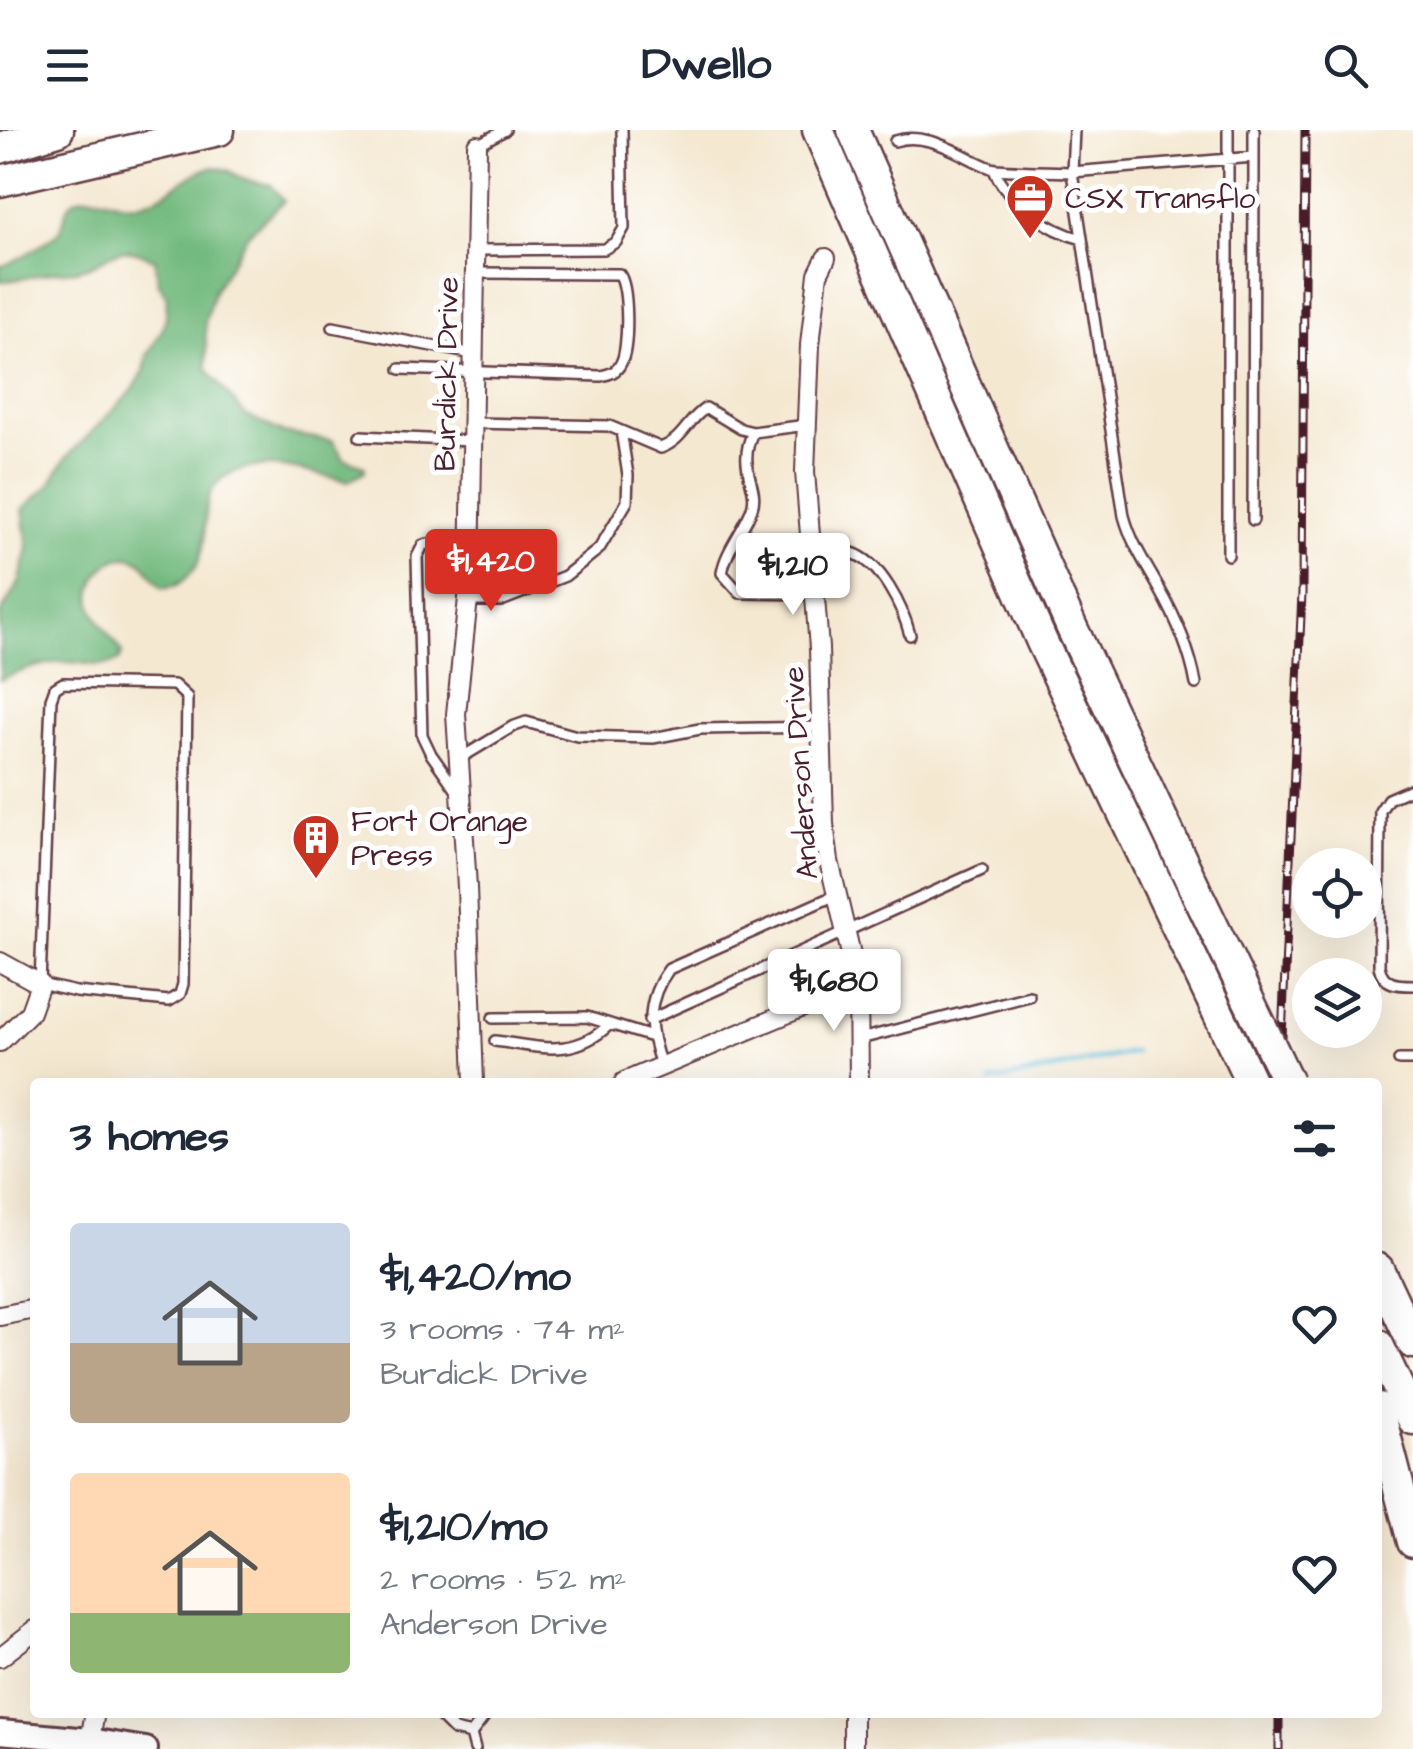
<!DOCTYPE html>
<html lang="en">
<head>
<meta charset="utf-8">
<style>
  :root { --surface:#fff; --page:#f6f6f7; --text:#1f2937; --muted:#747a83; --accent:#d93025 }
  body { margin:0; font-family:"Architects Daughter",sans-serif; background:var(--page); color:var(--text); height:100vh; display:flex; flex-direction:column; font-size:38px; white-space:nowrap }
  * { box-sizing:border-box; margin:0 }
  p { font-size:32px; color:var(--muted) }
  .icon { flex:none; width:55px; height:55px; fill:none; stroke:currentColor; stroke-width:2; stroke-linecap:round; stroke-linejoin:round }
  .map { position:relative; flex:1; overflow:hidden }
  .details { position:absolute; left:30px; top:948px; width:1352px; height:640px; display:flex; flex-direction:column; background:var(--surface); border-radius:10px; box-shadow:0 10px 40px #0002 }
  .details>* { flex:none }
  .fabs { position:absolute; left:1292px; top:718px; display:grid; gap:20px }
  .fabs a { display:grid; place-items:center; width:90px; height:90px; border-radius:50%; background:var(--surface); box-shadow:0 10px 40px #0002; font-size:50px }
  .price { position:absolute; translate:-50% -85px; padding:0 22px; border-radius:10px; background:#fff; color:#222; font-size:32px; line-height:65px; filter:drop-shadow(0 2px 5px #0008) }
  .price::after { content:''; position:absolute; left:50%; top:60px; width:30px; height:22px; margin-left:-15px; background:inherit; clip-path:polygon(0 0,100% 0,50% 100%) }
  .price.on { background:var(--accent); color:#fff }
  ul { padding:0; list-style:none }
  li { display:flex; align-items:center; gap:30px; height:250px; padding:0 40px }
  li span { display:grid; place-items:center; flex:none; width:280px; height:200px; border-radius:10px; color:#555 }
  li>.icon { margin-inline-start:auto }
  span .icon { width:120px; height:120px; fill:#fffc; stroke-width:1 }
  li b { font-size:42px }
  h2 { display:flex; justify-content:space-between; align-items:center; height:120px; padding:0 40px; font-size:42px }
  header { display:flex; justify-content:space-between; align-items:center; height:130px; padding:0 40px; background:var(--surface); font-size:45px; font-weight:700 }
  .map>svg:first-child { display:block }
  .forest { fill:#73ba7f; stroke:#5e6c55; stroke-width:2.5 }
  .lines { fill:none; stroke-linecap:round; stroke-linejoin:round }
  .stream { stroke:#60bdde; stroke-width:5 }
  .lane-casing { stroke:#643d44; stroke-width:14 }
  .street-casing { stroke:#643d44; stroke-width:22 }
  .secondary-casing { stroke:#643d44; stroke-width:28 }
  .highway-casing { stroke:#643d44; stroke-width:35 }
  .lane { stroke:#fff; stroke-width:9 }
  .street { stroke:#fff; stroke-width:18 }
  .secondary { stroke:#fff; stroke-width:22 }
  .highway { stroke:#fff; stroke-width:30 }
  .rail-casing { stroke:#4a1f2b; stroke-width:9 }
  .rail { stroke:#fff; stroke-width:5; stroke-dasharray:15; stroke-linecap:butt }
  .highway-bridge-casing { stroke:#643d44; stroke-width:35; stroke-linecap:butt }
  .highway-bridge { stroke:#fff; stroke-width:30 }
  .labels { text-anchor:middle; stroke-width:10; stroke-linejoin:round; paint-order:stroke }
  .poi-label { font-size:30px; fill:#4a1f2b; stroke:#fff; text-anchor:start }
  .street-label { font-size:30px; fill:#4a1f2b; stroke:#fff }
</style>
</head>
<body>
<header><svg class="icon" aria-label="menu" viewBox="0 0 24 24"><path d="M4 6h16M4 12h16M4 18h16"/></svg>Dwello<svg class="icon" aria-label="search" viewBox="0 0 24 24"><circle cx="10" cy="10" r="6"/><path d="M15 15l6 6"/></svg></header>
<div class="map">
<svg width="1413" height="1619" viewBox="0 0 1413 1619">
  <rect width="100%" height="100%" fill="#fff"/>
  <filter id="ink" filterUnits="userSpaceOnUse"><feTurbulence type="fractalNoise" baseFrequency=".01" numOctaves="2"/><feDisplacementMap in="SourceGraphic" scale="20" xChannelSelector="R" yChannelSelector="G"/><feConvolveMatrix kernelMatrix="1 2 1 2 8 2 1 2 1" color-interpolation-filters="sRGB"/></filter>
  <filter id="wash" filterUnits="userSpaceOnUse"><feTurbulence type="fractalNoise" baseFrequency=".0048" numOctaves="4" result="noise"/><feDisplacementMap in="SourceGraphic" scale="40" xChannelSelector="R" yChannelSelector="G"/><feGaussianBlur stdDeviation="2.25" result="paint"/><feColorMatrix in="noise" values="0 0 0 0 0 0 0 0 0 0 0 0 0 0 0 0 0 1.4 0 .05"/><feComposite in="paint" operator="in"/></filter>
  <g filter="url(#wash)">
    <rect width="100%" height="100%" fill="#f4e8d1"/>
    <path class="forest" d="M213 37 228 40 245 50 271 55 284 71 248 104 214 161 205 192 207 239 245 285 284 303 333 311 344 329 364 336 365 341 348 351C313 345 285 331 248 338 180 351 223 412 189 445 181 454 174 458 162 457 154 450 149 438 141 432 115 414 86 449 92 475 97 494 112 506 122 523L119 531C102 540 82 531 63 532 40 533 20 542 0 550V484L19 453 28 418 23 379 49 356 66 328 132 261 144 241 147 226 162 200 166 187 167 167 158 152 155 130C113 108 115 130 80 139 70 142 58 140 48 143 32 147 17 151 0 151V136C9 136 53 109 59 101 67 91 62 75 77 69 98 60 116 77 137 74 167 69 186 42 213 37Z"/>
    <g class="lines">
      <path class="stream" d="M991 952 1134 922"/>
    </g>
  </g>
  <g filter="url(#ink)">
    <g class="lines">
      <g class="lane-casing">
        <path id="lane" d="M1228 0V425
          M895 11C927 0 961 26 991 38 1000 41 1057 41 1072 42L1074 0
          M477 15 505 0
          M994 40C1008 72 1049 101 1082 109
          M475 120 604 119 616 112 624 98 622 0
          M333 197 473 224
          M400 239 601 246C610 244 617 242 621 233 629 219 629 155 619 144L475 143
          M472 293 609 296 661 318C683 310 688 289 706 278L741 299 753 302 807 295
          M753 302C736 338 760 356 752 378 744 401 726 419 722 443L740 463 814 464
          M360 306 472 311
          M1253 390 1254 27
          M812 422C825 421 840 419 852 423 881 432 903 478 910 505
          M469 471H501L565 446 599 419 627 372 628 345 621 301
          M63 553 174 555 187 567 183 854 180 864 169 871 76 862 40 854 51 569 55 558Z
          M1196 554C1190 520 1176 488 1159 458 1146 435 1131 412 1124 386L1072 42 1254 27V0
          M459 629 512 597 526 592 577 606 653 608 700 599 821 597
          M1413 658 1388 669 1380 681 1379 836C1383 855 1397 855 1413 855
          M457 661 431 624 422 605 417 427 423 415 471 405
          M493 888 587 887 652 907
          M649 890 982 740
          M860 909 1029 866
          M495 911C540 917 574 929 610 894
          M1399 930H1413
          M661 935C648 899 645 871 669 839L836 765
          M436 1582 454 1600 471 1604
          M471 1604 488 1582
          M471 1604 475 1619"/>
      </g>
      <g class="street-casing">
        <path id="street" d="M826 128 818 144 810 215 805 342 819 518 824 694 829 731 858 854 859 952
          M0 832 40 854 30 882 0 912
          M474 952 467 757 456 584 470 449 477 15
          M624 952 858 854
          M0 1186 35 1179
          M0 1527 35 1500
          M90 1610 95 1582
          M853 1619V1582"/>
      </g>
      <g class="secondary-casing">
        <path id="secondary" d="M0 1602 90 1610 146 1619"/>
      </g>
      <g class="highway-casing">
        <path id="highway" d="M818 0 1042 512 1251 952
          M853 0 1072 498 1196 761
          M0 18 58 0
          M0 51 219 0
          M1378 1139 1413 1213
          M1378 1215 1413 1289
          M1378 1278 1413 1412"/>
      </g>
      <use href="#lane" class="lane"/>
      <use href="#street" class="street"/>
      <use href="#secondary" class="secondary"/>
      <use href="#highway" class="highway"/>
      <g class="rail-casing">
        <path id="rail" d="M1280 952 1302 463 1305 0
          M1279 1619V1582"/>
      </g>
      <use href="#rail" class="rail"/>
      <g class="highway-bridge-casing">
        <path id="highway-bridge" d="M1196 761 1288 952"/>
      </g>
      <use href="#highway-bridge" class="highway-bridge"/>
    </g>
  </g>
  <defs>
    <g id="office-pin" transform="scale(2.5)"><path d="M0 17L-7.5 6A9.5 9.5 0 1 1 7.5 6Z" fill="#c8321e" stroke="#fff"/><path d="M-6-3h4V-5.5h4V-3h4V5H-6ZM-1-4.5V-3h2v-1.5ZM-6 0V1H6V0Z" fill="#fff"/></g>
    <g id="building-pin" transform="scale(2.5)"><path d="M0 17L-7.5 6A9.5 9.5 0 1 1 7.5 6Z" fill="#c8321e" stroke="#fff"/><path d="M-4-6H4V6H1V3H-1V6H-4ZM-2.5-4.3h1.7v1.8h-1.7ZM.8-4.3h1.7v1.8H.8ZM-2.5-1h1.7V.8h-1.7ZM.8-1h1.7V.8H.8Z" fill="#fff"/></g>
  </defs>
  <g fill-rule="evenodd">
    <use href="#office-pin" x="1030" y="68"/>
    <use href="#building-pin" x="316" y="708"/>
  </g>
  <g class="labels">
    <g class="poi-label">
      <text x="1065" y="78">CSX Transflo</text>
      <text x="351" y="701">Fort Orange<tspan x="351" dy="34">Press</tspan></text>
    </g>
    <g class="street-label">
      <text transform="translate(446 244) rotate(-89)" y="10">Burdick Drive</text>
      <text transform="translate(800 643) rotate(-94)" y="10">Anderson Drive</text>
    </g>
  </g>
</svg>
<div class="fabs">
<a><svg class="icon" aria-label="locate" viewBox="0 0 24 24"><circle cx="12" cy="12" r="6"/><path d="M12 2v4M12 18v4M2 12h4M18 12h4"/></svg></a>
<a><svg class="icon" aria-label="layers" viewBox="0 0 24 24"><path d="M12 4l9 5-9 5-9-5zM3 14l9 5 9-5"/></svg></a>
</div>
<b class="price on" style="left:491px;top:484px">$1,420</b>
<b class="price" style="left:793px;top:488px">$1,210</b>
<b class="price" style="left:834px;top:904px">$1,680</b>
<section class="details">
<h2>3 homes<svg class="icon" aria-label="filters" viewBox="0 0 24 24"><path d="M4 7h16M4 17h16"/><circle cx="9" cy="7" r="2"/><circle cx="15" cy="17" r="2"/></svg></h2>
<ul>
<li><span style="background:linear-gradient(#c9d6e8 60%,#b9a48a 0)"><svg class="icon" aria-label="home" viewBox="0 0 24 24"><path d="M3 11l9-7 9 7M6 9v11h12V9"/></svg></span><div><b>$1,420/mo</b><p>3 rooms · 74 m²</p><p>Burdick Drive</p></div><svg class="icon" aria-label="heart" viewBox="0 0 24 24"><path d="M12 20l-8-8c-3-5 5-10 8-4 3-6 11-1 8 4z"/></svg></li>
<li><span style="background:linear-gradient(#ffd9b3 70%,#8fb573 0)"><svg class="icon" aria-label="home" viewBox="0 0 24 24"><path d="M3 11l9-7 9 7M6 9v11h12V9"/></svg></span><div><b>$1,210/mo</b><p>2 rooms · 52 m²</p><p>Anderson Drive</p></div><svg class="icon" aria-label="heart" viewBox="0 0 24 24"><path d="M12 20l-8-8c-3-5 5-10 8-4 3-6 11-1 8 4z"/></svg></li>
</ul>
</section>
</div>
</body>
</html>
